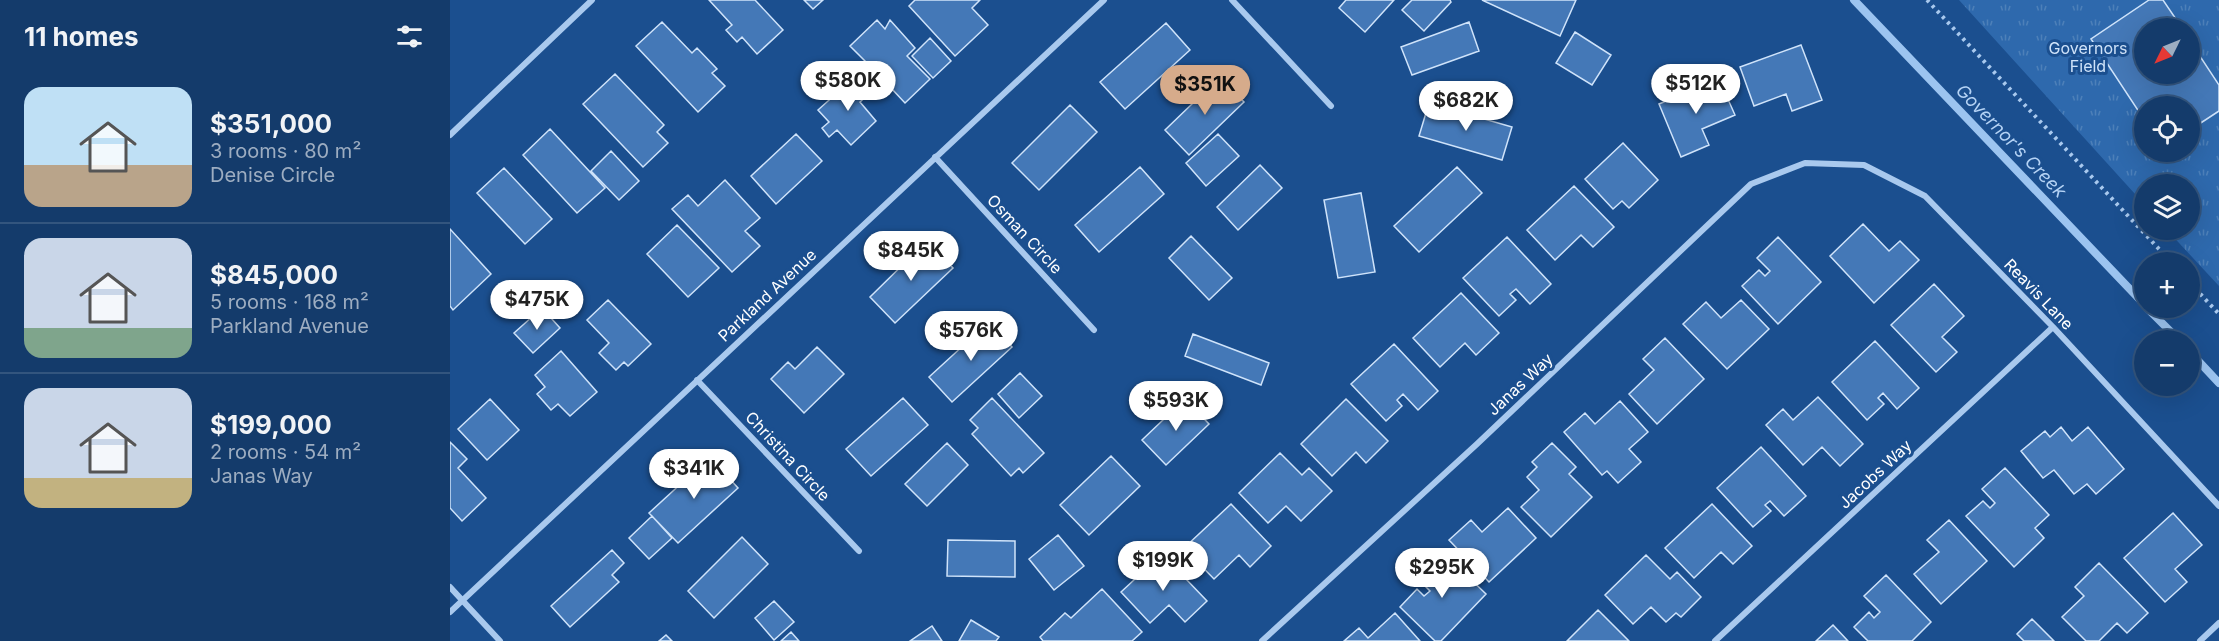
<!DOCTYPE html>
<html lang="en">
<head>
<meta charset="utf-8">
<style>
  :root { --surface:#143b6b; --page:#1d4271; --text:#f1f3f6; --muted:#9dadc1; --line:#33557e; --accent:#d6ab8b }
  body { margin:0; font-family:Inter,sans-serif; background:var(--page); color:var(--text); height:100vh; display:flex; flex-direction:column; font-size:22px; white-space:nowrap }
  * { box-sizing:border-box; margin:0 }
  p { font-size:20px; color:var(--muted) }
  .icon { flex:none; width:33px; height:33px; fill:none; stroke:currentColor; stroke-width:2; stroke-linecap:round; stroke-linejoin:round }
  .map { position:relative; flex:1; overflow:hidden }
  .details { display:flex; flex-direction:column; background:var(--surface); width:450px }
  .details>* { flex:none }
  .needle { width:39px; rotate:227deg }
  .fabs { position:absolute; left:1684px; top:18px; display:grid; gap:12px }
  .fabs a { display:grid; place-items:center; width:66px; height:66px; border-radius:50%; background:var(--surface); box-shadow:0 6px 24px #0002,0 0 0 2px var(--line); font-size:30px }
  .price { position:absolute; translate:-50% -51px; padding:0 14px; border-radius:21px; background:#fff; color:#222; font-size:20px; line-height:39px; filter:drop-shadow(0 2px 3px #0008) }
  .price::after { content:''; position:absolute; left:50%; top:36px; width:18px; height:14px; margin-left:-9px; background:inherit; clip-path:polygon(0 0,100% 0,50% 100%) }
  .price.on { background:var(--accent); color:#111 }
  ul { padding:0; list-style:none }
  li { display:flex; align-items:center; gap:18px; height:150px; padding:0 24px }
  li+li { border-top:2px solid var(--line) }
  li span { display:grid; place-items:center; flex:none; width:168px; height:120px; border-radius:18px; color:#555 }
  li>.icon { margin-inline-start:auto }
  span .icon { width:72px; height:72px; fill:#fffc; stroke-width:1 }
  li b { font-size:26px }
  h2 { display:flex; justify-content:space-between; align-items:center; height:72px; padding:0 24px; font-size:26px }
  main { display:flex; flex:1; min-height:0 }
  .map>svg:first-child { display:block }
  .park { fill:url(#park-tufts); fill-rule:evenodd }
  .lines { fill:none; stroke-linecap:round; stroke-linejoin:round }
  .stream { stroke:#9cc4f0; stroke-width:8 }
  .building { fill:#4478b7; stroke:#cfe3fa; stroke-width:1.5 }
  .path { stroke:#a9c9ee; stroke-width:4; stroke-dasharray:3 4.5; stroke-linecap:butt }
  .street { stroke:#a9c9ee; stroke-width:6 }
  .labels { text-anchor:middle; stroke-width:6; stroke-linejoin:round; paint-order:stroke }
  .park-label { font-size:16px; fill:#cfe3fa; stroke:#1b4f8f }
  .street-label { font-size:16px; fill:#fff; stroke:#1b4f8f }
  .water-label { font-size:18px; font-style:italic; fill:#b5d3f5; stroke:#1b4f8f }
</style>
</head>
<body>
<main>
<section class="details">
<h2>11 homes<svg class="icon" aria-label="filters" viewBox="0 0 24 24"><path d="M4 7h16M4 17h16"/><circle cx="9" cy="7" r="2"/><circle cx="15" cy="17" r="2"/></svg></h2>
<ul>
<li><span style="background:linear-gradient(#bfe0f5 65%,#b9a48a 0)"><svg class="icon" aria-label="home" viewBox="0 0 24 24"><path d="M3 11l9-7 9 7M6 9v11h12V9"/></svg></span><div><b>$351,000</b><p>3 rooms · 80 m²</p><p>Denise Circle</p></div></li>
<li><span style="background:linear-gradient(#c9d6e8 75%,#7fa58c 0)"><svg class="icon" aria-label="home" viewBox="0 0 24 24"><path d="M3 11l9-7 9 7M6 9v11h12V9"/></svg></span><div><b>$845,000</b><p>5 rooms · 168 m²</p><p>Parkland Avenue</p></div></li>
<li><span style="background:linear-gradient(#c9d6e8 75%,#c2b280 0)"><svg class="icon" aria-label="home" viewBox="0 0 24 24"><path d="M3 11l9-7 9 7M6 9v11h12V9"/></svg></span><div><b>$199,000</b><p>2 rooms · 54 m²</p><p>Janas Way</p></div></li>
</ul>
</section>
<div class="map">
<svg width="1769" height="641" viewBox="0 0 1769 641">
  <defs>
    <pattern id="park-tufts" width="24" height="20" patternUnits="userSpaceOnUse" patternTransform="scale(1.5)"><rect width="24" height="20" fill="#2e69ad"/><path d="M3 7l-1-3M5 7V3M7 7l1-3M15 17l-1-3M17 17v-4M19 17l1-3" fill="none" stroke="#4d80b9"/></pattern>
  </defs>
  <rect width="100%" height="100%" fill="#1b4f8f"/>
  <path class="park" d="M1509 0H1769V286L1717 230H1740V184H1695V205ZM1695 28H1740V74H1695ZM1695 106H1740V152H1695Z"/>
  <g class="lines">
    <path class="stream" d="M1404 0 1695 305
      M1697 308 1729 340
      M1740 352 1769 383"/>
  </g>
  <path class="building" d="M259 0H305L333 30 307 54 292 37 287 42 276 30 282 25Z
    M354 0H373L363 9Z
    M465 0H530L522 8 538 25 505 56 459 6Z
    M896 0H944L915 32 889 8Z
    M962 0H1000L1001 2 974 31 952 10Z
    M1032 0H1126L1110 36Z
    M1699 0H1713L1732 28H1695V74H1740V41L1769 85V111L1740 130V106H1695V121L1641 39Z
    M427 20 435 29 440 20 465 48 457 56 480 79 455 103 440 87 435 93 417 75 423 69 400 46Z
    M212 22 242 53 247 48 267 69 262 73 275 86 248 112 186 46Z
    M1019 22 1029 51 962 75 951 47Z
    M716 23 740 50 675 109 650 82Z
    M1125 32 1161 55 1142 85 1106 63Z
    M480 38 501 61 483 78 462 56Z
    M1351 45 1372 100 1342 111 1336 94 1304 106 1290 67Z
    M165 74 214 125 207 132 218 143 193 167 133 104Z
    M407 75 422 91 410 102 426 121 401 145 387 130 379 137 372 128 379 122 368 110Z
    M770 77 794 102 739 155 715 130Z
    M1269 79 1285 115 1252 129 1259 145 1231 157 1209 104Z
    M979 103 1062 127 1052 160 969 136Z
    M620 105 647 132 589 190 562 163Z
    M100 129 155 188 127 213 73 155Z
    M346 134 372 161 326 204 301 176Z
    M768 134 789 156 756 186 736 163Z
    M1173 143 1208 180 1179 208 1172 201 1163 209 1135 179Z
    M161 151 189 181 169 200 141 171Z
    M810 165 832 188 788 230 767 207Z
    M690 167 714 194 649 252 625 225Z
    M1007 167 1032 193 969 252 944 226Z
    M54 168 102 219 75 244 27 193Z
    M275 180 310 218 295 231 310 246 282 272 222 209 238 195 248 206Z
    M1124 186 1164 227 1143 247 1131 235 1105 260 1077 230Z
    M911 193 925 272 888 278 874 200Z
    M1413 224 1439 251 1450 241 1469 260 1424 303 1380 256Z
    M227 225 269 268 238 297 197 254Z
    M0 229 41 274 3 310 0 306Z
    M741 236 782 278 759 300 719 258Z
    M1057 237 1101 284 1080 304 1066 289 1060 294 1066 300 1049 316 1013 278Z
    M1328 237 1371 282 1328 324 1292 286 1309 270 1315 276 1320 271 1307 258Z
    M477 241 503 268 445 323 420 297Z
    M1484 284 1514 316 1492 337 1507 352 1486 372 1441 325Z
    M1011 293 1049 333 1026 355 1015 343 990 367 963 338Z
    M158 300 201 344 178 366 174 362 166 370 149 353 159 343 137 320Z
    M1291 300 1319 329 1277 369 1233 324 1256 302 1271 318Z
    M92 308 110 328 83 353 64 333Z
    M539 322 562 347 502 402 479 377Z
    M743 334 819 363 811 385 735 356Z
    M1215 338 1254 379 1207 424 1179 394 1204 370 1193 359Z
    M1425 341 1469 388 1447 409 1433 393 1428 398 1434 404 1417 420 1382 382Z
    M944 344 988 391 968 410 953 394 947 400 952 406 936 421 901 384Z
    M367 347 394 374 354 413 321 379 338 362 345 369Z
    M111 351 147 392 120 416 108 404 101 410 87 394 95 387 85 375Z
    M570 373 592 396 569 418 548 394Z
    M1368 397 1413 444 1390 466 1372 447 1353 465 1316 425 1333 409 1343 420Z
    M453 398 478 425 421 476 396 449Z
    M542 398 594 453 573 473 569 468 561 476 522 434 528 428 520 420Z
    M40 399 69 430 37 460 8 429Z
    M735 399 759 424 716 465 692 440Z
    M896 399 938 441 916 463 906 452 882 476 851 444Z
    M1170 401 1198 432 1179 449 1191 462 1168 483 1157 471 1152 475 1114 432 1135 413 1145 424Z
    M1611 427 1622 441 1638 427 1674 469 1646 494 1637 484 1624 494 1604 470 1593 478 1571 451 1595 431 1600 437Z
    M0 442 17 459 8 468 36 498 12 521 0 508Z
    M497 443 518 465 477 506 455 484Z
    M1102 443 1126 467 1119 474 1142 497 1101 537 1071 507 1089 490 1077 477 1087 467 1082 462Z
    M1311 447 1356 496 1334 516 1320 501 1315 505 1321 511 1303 527 1267 488Z
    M830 453 852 475 859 468 882 491 851 521 836 506 818 523 789 493Z
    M661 456 690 486 639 535 610 505Z
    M260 457 288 488 228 543 199 513Z
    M1555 468 1599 515 1585 528 1594 538 1564 567 1516 516 1533 501 1540 508 1545 503 1532 489Z
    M781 504 821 546 800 567 789 555 764 579 734 548Z
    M1262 504 1302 546 1283 564 1271 552 1244 578 1215 548Z
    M1058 508 1086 538 1039 582 999 540 1021 520 1032 532Z
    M1723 513 1752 545 1725 569 1737 582 1715 602 1674 558Z
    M202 516 222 538 199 559 179 538Z
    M1499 520 1537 561 1491 604 1464 574 1489 552 1477 540Z
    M608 535 634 566 604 590 579 559Z
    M292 537 318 564 264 618 238 591Z
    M498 540 565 541V577L497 576Z
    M162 550 174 563 162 575 169 582 120 627 101 606Z
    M712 554 757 601 735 622 719 605 700 623 671 592Z
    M984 554 1001 570 1006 565 1036 594 991 641H985L950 607 967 589 974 596 980 591 964 575Z
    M1196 555 1220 579 1227 572 1251 597 1231 617 1226 613 1216 622 1201 607 1183 624 1155 595Z
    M1649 563 1698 613 1677 633 1667 623 1649 641H1636L1612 617 1634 596 1625 587Z
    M1436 575 1481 622 1462 641H1418L1404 627 1419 612 1424 618 1430 612 1414 596Z
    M652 589 692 632 682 641H593L590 637 615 613 621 618Z
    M324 601 344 622 324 640 305 618Z
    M1148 610 1179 641H1117Z
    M945 613 970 641H894L909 628 918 638Z
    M1582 619 1604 641H1574L1567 634Z
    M521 620 549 637 546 641H509Z
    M1383 625 1398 641H1366Z
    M482 626 492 641H460Z
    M341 632 349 641H331Z
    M216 635 222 641H209Z"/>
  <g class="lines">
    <path class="path" d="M1477 0 1721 262
      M1740 283 1769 314"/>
    <path class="street" d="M782 0 881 106
      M0 135 142 0
      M485 157 644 330
      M247 380 409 551
      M0 587 50 641
      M0 612 654 0
      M812 641 1027 444 1301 184 1355 163 1414 165 1475 196 1603 327 1769 506
      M1265 641 1603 327
      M1750 641 1769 623"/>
  </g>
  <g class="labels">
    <g class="park-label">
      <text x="1638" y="54">Governors<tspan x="1638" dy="18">Field</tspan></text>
    </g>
    <g class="street-label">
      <text transform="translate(575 234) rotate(47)" y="6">Osman Circle</text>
      <text transform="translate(1589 294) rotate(46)" y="6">Reavis Lane</text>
      <text transform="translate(317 295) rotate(-43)" y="6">Parkland Avenue</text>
      <text transform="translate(1070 384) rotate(-43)" y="6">Janas Way</text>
      <text transform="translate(338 456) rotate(47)" y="6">Christina Circle</text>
      <text transform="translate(1425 474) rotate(-43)" y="6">Jacobs Way</text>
    </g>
    <g class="water-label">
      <text transform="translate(1561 141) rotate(46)" y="6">Governor's Creek</text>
    </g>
  </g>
</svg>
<div class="fabs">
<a><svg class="needle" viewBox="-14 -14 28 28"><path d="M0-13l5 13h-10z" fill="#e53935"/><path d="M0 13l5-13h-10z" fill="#9dadc1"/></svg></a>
<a><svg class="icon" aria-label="locate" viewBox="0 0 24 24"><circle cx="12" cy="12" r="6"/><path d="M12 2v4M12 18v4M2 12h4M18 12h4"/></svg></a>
<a><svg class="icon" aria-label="layers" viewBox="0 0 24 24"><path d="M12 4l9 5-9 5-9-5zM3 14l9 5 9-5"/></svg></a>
<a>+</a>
<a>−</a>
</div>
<b class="price" style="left:398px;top:112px">$580K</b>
<b class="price" style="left:1246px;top:115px">$512K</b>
<b class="price on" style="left:755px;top:116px">$351K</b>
<b class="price" style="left:1016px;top:132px">$682K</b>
<b class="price" style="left:461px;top:282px">$845K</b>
<b class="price" style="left:87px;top:331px">$475K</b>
<b class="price" style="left:521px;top:362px">$576K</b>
<b class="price" style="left:726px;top:432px">$593K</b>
<b class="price" style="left:244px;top:500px">$341K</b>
<b class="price" style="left:713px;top:592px">$199K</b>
<b class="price" style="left:992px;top:599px">$295K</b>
</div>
</main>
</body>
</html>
